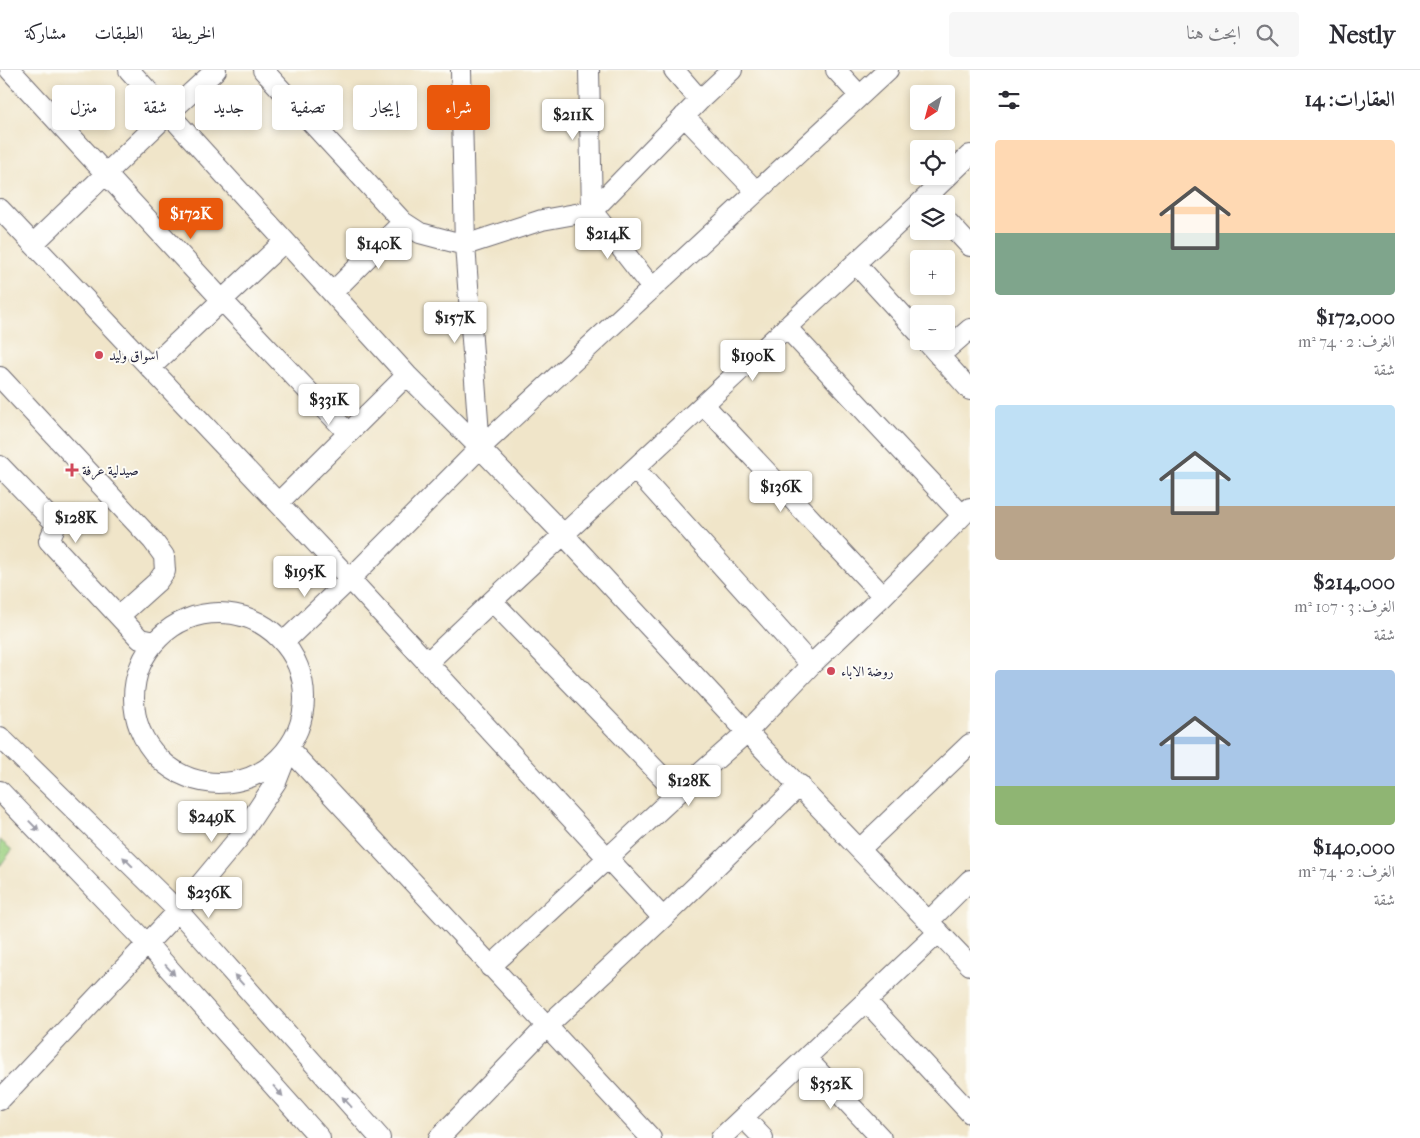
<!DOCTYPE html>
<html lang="ar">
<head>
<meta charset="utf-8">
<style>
  :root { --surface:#fff; --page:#f7f7f7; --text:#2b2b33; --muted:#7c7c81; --line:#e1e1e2; --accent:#ea580c }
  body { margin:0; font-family:"IM FELL French Canon",Amiri,serif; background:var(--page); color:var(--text); direction:rtl; height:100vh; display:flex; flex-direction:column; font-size:19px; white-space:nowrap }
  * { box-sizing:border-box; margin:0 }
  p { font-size:16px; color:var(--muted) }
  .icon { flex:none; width:28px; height:28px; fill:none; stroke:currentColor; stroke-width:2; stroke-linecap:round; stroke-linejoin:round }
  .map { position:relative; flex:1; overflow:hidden; direction:ltr }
  .drawer { display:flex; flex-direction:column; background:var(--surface); width:450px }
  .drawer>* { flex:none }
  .banner { position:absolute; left:15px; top:15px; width:475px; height:45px; direction:rtl; display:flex; gap:10px }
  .needle { width:32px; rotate:216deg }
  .fabs { position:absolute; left:910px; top:15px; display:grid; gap:10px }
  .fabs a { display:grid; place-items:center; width:45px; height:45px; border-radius:5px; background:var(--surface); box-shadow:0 2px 8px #0003; font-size:25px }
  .price { position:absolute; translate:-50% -42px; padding:0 11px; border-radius:5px; background:#fff; color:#222; font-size:16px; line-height:32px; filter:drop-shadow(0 1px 2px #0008) }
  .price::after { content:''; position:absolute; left:50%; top:30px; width:15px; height:11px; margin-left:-8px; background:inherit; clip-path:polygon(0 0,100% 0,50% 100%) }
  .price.selected { background:var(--accent); color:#fff }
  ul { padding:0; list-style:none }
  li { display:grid; align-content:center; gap:10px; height:265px; padding:0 25px }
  li span { display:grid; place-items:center; height:155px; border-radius:5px; color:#555 }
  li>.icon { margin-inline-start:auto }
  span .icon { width:90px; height:90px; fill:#fffc; stroke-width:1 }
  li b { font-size:21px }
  h2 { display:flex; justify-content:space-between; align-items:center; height:60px; padding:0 25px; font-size:21px }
  .chip { padding:0 18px; border-radius:5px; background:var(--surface); box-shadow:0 2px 8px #0003; font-size:18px; line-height:45px }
  .chip.selected { background:var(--accent); color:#fff }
  header { display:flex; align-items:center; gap:30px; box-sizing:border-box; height:70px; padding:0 25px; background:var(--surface); border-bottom:1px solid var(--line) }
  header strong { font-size:24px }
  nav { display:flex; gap:28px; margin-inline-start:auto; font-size:18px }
  .search { width:350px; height:45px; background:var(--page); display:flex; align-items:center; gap:12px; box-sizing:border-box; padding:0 18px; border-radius:5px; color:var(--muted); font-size:19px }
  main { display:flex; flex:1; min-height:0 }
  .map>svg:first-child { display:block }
  .green { fill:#9bd080; stroke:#5e795e }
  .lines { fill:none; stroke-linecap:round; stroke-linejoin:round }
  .street-casing { stroke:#6a666d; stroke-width:22 }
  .street { stroke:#fff; stroke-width:20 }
  .oneway { fill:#9c9ca7 }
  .poi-dot { fill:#d1495b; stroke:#fdfcf7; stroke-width:2 }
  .labels { text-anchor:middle; stroke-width:4; stroke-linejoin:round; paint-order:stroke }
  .poi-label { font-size:14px; fill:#22223b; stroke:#fdfcf7; text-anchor:start }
</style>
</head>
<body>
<header>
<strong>Nestly</strong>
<div class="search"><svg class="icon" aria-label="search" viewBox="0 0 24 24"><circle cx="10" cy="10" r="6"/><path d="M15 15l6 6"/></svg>ابحث هنا</div>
<nav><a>الخريطة</a><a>الطبقات</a><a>مشاركة</a></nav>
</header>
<main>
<section class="drawer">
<h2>العقارات: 14<svg class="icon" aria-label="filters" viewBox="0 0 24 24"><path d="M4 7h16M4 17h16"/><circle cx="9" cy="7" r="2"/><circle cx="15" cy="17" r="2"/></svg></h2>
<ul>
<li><span style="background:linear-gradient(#ffd9b3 60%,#7fa58c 0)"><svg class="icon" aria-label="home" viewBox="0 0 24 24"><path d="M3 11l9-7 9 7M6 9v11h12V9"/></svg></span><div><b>$172,000</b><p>الغرف: 2 · 74 m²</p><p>شقة</p></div></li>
<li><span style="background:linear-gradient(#bfe0f5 65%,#b9a48a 0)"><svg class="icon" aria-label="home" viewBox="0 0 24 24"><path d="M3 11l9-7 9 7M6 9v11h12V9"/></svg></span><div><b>$214,000</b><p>الغرف: 3 · 107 m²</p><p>شقة</p></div></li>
<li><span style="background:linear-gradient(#a9c7e8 75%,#8fb573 0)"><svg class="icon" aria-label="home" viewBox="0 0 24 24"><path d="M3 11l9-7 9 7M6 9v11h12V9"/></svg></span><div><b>$140,000</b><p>الغرف: 2 · 74 m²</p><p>شقة</p></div></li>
</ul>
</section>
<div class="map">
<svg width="970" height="1068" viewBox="0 0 970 1068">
  <rect width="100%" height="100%" fill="#fdfcf7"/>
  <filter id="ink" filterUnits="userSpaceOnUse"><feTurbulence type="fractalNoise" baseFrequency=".02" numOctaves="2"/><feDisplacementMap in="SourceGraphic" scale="10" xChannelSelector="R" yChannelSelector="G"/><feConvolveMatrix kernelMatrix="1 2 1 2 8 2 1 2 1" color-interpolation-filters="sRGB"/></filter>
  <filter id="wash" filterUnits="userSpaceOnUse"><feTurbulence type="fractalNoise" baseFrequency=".0096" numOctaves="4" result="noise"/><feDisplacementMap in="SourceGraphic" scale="20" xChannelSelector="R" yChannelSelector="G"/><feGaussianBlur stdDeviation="1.12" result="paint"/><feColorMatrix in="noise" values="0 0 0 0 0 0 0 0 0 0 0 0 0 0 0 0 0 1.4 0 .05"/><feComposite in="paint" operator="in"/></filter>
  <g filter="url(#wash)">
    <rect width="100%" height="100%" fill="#f0e5c9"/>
    <path class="green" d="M0 770 12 780 0 796Z"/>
  </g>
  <g filter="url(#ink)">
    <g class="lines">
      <g class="street-casing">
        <path id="street" d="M10 0 222 230 348 363
          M129 0 407 305 480 378 564 465 747 662 970 895
          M263 0 403 152 420 163 465 175 542 150 592 141 700 30 732 0
          M589 0 592 141 652 218
          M674 0 700 30
          M836 0 860 26
          M684 46 756 121
          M919 134 970 85
          M0 139 350 509 663 848
          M946 150 970 176
          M33 174 168 44 216 0
          M855 193 919 263
          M332 223 403 152
          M786 257 962 445
          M926 271 970 320
          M939 286 970 259
          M150 298 285 171
          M0 307 153 471 164 486 165 501 158 511 119 546
          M704 335 883 526
          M480 378 888 0
          M0 396 56 454 49 471 140 569 154 572
          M635 399 811 595
          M278 433 407 305
          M492 531 678 723
          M134 628a85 85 0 1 1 170 0a85 85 0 1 1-170 0Z
          M284 572 350 509 480 378 465 175 461 0
          M427 593 492 531 919 134
          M0 667 178 841 380 1068
          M0 721 147 874 320 1068
          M860 779 970 674
          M929 851 970 810
          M490 897 678 723 747 662 811 595 883 526 970 438
          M866 931 970 1043
          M806 988 881 1068
          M0 1030 178 841 238 769 276 712 289 679 651 1068
          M743 1047 763 1068
          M439 1068 546 957 663 848 800 715
          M721 1068 939 862"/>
      </g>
      <use href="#street" class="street"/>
    </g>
    <defs><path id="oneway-solid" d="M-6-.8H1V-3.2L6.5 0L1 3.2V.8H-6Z" transform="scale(1.25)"/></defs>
    <g class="oneway">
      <use href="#oneway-solid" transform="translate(34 756) rotate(46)"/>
      <use href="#oneway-solid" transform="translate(128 792) rotate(-136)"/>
      <use href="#oneway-solid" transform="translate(170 900) rotate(48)"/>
      <use href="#oneway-solid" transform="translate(239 910) rotate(-132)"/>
      <use href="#oneway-solid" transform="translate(278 1021) rotate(48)"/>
      <use href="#oneway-solid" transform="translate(347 1032) rotate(-132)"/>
    </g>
  </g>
  <g class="poi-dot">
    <circle cx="99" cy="285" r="5"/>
    <path d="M69.5 392.5h5v5h5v5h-5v5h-5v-5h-5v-5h5z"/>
    <circle cx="831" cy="601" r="5"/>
  </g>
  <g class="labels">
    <g class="poi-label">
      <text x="109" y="290">اسواق وليد</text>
      <text x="82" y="405">صيدلية عرفة</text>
      <text x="841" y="606">روضة الاباء</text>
    </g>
  </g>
</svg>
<div class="fabs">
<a><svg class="needle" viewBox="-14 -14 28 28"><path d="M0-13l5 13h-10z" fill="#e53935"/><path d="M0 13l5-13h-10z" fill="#7c7c81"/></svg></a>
<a><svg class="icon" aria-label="locate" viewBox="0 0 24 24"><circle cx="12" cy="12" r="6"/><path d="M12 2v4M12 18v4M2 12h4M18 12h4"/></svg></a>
<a><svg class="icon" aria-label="layers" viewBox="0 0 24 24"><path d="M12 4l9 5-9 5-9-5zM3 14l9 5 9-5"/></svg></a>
<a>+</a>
<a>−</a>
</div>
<b class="price" style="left:573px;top:71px">$211K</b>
<b class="price selected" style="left:191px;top:170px">$172K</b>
<b class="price" style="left:608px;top:190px">$214K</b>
<b class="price" style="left:379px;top:200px">$140K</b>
<b class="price" style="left:455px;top:274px">$157K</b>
<b class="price" style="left:753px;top:312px">$190K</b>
<b class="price" style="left:329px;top:356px">$331K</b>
<b class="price" style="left:781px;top:443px">$136K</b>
<b class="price" style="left:76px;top:474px">$128K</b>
<b class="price" style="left:305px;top:528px">$195K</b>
<b class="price" style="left:689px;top:737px">$128K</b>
<b class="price" style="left:212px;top:773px">$249K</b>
<b class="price" style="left:209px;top:849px">$236K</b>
<b class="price" style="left:831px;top:1040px">$352K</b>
<div class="banner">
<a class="chip selected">شراء</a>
<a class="chip">إيجار</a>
<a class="chip">تصفية</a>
<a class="chip">جديد</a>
<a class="chip">شقة</a>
<a class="chip">منزل</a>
</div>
</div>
</main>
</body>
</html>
